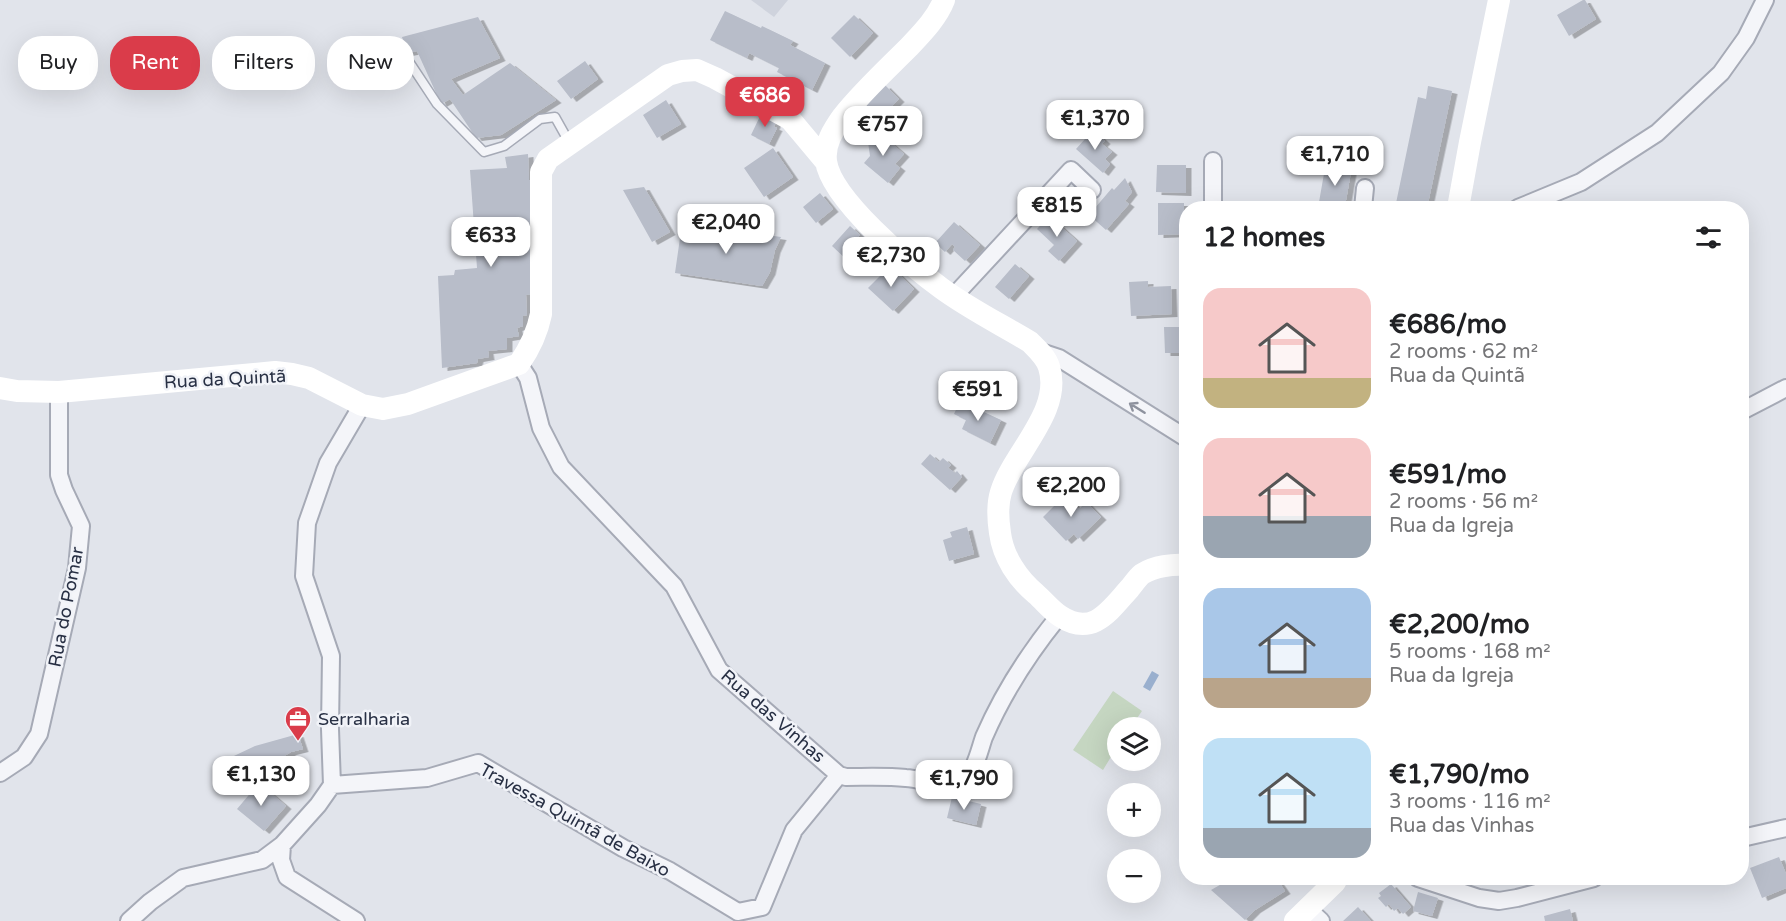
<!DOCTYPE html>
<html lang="en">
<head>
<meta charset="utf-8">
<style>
  :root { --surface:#fff; --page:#f2f2f2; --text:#202124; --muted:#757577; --accent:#da3c4a }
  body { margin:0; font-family:"Varela Round",sans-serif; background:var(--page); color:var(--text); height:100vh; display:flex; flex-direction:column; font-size:22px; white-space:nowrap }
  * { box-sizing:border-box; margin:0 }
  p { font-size:20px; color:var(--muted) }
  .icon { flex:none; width:33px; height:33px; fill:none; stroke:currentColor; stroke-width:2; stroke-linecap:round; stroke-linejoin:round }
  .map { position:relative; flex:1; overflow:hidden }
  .side { position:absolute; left:1179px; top:201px; width:570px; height:684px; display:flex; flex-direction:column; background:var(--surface); border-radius:24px; box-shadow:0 6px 24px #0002 }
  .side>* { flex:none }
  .banner { position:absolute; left:18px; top:36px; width:570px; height:54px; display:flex; gap:12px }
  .fabs { position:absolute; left:1107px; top:717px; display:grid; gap:12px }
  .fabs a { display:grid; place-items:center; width:54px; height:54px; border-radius:50%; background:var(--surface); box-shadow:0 6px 24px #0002; font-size:30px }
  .price { position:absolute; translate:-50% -51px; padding:0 14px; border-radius:12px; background:#fff; color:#222; font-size:20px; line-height:39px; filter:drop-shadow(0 2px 3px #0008) }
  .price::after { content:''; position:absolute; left:50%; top:36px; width:18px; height:14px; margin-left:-9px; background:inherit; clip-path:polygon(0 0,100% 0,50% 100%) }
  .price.selected { background:var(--accent); color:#fff }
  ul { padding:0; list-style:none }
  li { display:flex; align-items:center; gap:18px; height:150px; padding:0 24px }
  li span { display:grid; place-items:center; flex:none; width:168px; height:120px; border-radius:18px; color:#555 }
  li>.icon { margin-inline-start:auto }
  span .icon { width:72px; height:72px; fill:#fffc; stroke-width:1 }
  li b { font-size:26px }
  h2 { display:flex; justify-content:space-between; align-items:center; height:72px; padding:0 24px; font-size:26px }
  .pill { padding:0 21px; border-radius:24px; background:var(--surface); box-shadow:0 6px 24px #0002; font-size:21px; line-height:54px }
  .pill.selected { background:var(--accent); color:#fff }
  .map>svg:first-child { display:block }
  .built { fill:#cfd3dd }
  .green { fill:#c5d6c1 }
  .water { fill:#99afce }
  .building { fill:#b8bdc9; filter:url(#shadow) }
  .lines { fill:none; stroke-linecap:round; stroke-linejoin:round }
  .lane-casing { stroke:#a6aab6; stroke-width:11 }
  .street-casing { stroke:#a6aab6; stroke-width:20 }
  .lane { stroke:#f4f5f9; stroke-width:8 }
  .street { stroke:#f4f5f9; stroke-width:16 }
  .secondary { stroke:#fff; stroke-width:22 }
  .oneway { stroke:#8e929e }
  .labels { text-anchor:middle; stroke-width:5; stroke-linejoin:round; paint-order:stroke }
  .street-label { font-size:18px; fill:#283044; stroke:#f1f3f8 }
  .poi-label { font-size:18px; fill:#283044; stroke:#f1f3f8; text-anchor:start }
</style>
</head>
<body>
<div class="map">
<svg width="1786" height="921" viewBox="0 0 1786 921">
  <defs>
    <filter id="shadow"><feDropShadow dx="5.5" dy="3" stdDeviation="0" flood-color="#0004"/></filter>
  </defs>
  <rect width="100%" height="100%" fill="#e1e4eb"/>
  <path class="built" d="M751 0H788L774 17Z"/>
  <path class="green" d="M1113 691 1142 711 1131 727 1118 728 1117 747 1103 770 1073 750Z"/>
  <path class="water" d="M1152 671 1159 675 1150 691 1143 687Z"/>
  <path class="building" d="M1583 0H1585L1596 19 1569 36 1557 15Z
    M725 11 761 28 762 26 793 41 790 45 825 63 812 90 777 72 779 68 749 53 747 58 710 40Z
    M854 15 873 33 850 57 831 38Z
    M478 17 500 58 451 79 463 95 510 63 556 100 501 135 476 138 450 99 441 104 417 51 407 53 402 37Z
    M585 61 598 79 571 99 557 81Z
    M885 85 899 99 880 118 866 105Z
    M1428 86 1452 91 1427 208H1395L1418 97 1426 99Z
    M666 100 681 124 657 138 643 115Z
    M762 112 777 119 774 127 777 128 769 144 751 135Z
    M1093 130 1105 141 1102 144 1112 152 1105 159 1110 164 1103 173 1076 149Z
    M877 131 904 154 895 164 900 168 888 183 864 163 870 156 868 142Z
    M773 148 793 177 764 197 744 168Z
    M528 154 529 180 532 181 535 293 526 295 527 315 523 316V326L517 328 519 336 507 338V349L488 351 489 357 478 359 477 363 442 368 438 276 454 275 455 270 477 268 470 170 507 168 505 157Z
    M1157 165H1186V193L1156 192Z
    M1325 168 1351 172 1345 206 1319 202Z
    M1125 178 1132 192 1125 201 1129 204 1106 230 1089 215 1112 188 1114 190Z
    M644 187 670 232 652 242 623 190Z
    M820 193 833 209 816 223 803 207Z
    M1158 203H1184V234L1158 235Z
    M1049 216 1077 241 1059 261 1048 251 1054 245 1037 229Z
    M954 222 980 245 965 261 953 250 955 247 952 244 945 252 935 243Z
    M698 225 781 237 775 250 770 272 762 286 675 273 681 231 696 233Z
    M850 226 860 235 856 239 862 244 847 260 832 246Z
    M1015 264 1029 276 1009 299 995 287Z
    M890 266 914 289 893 311 868 288Z
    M1148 281V287L1171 286 1172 314 1131 316 1129 282Z
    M1164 327H1186V353H1165Z
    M960 401 1001 420 990 443 962 429 966 420 954 414Z
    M930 454 939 462 943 458 951 465 948 468 955 473 957 471 962 477 950 490 921 464Z
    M1065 495 1079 509 1086 502 1101 517 1078 539 1074 534 1066 541 1043 517Z
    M967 527 974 554 949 561 943 540 952 537 950 532Z
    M298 734 303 749 291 752 249 777 224 788 217 764 255 746Z
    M259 783 286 806 264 831 237 809Z
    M952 797 981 804 976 825 947 818Z
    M1779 857 1786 874V888L1762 898 1750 868Z
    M1232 878H1276L1285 891 1255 910 1245 920 1211 890Z
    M1391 884 1411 907 1403 914 1398 908 1394 911 1389 904 1386 907 1378 898 1381 896 1379 893Z
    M1418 892 1438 898 1432 916 1413 911Z
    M1358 907 1371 921H1343Z
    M1570 909 1573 921H1545L1544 916Z"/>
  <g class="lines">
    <g class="lane-casing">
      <path id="lane" d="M361 66 400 48 437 104 484 152 504 146 540 119 555 117 569 142"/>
    </g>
    <g class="street-casing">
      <path id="street" d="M1213 208V161
        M1363 208 1365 188
        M1518 208 1581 182 1657 133 1721 73 1746 38 1765 0
        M954 296 1071 170 1092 190
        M1041 352 1059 358 1186 438
        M519 364 528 378 541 428 561 467 674 586 719 670 839 775 846 777C866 777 886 776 906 778 923 779 945 789 961 781 975 774 979 751 984 737 1003 693 1029 653 1059 616
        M1742 411 1786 388
        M0 773 24 757 39 734 77 568 81 526 64 490 59 475V392
        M332 785 427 778 478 763 623 848 670 871 738 912
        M1742 838 1786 828
        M282 845 281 860 287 877 356 921
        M1418 878 1479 898 1499 901 1517 898 1594 878
        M1308 909 1321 921
        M738 912 762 907 794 830 839 775
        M129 921 150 902 183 878 262 860 282 845 318 805 332 785 330 729 331 656 304 576 307 523 328 463 362 405"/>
    </g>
    <use href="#lane" class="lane"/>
    <use href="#street" class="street"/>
    <path class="secondary" d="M944 0C937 18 922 33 909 47 887 69 863 91 843 116 833 130 824 144 826 161 831 199 910 265 941 288 968 308 1000 324 1030 342 1037 349 1046 357 1049 367 1063 411 1013 453 1001 492 997 505 998 520 1000 533 1003 557 1018 579 1036 594 1044 601 1051 610 1060 616 1093 638 1110 610 1130 588 1134 583 1138 577 1142 574 1155 566 1173 564 1186 565
      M1458 208 1470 142 1499 0
      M0 388 17 391 59 392 275 372 292 374 309 378 362 405 383 409 408 404 519 364C530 348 537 334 541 314V172L548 159 668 75 682 71 697 70 715 78 790 119 826 162
      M1295 921 1335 882 1337 878"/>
  </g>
  <defs><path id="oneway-shaft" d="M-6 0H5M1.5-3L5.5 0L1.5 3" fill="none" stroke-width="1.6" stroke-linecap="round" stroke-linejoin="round" transform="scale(1.5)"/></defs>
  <use class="oneway" href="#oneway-shaft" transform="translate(1137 408) rotate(-148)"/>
  <defs>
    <g id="office-pin" transform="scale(1.35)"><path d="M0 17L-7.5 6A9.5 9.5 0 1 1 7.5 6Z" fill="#da3c4a" stroke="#f1f3f8"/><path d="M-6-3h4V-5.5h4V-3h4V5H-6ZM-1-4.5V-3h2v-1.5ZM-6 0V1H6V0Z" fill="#fff"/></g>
  </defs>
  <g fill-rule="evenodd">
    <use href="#office-pin" x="298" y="719"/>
  </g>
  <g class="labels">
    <g class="street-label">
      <text transform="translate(225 379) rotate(-3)" y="6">Rua da Quintã</text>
      <text transform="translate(66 607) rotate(-79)" y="6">Rua do Pomar</text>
      <text transform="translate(773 716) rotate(41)" y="6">Rua das Vinhas</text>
      <text transform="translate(575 820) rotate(29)" y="6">Travessa Quintã de Baixo</text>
    </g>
    <g class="poi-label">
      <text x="318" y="725">Serralharia</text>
    </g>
  </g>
</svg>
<div class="fabs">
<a><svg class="icon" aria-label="layers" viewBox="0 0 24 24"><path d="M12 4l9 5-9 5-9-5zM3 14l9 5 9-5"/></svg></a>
<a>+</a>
<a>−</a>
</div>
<b class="price selected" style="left:765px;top:128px">€686</b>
<b class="price" style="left:1095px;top:151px">€1,370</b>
<b class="price" style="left:883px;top:157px">€757</b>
<b class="price" style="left:1335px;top:187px">€1,710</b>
<b class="price" style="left:1057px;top:238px">€815</b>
<b class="price" style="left:726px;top:255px">€2,040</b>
<b class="price" style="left:491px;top:268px">€633</b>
<b class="price" style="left:891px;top:288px">€2,730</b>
<b class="price" style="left:978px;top:422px">€591</b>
<b class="price" style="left:1071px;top:518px">€2,200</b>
<b class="price" style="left:261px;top:807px">€1,130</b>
<b class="price" style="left:964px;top:811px">€1,790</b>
<div class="banner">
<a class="pill">Buy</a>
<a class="pill selected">Rent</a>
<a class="pill">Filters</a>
<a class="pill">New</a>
</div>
<section class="side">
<h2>12 homes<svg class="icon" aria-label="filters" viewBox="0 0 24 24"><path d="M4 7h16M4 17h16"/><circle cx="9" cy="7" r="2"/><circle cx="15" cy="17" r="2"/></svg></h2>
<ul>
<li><span style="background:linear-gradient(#f6c9c9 75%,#c2b280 0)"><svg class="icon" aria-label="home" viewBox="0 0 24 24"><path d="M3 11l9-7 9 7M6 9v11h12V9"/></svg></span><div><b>€686/mo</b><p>2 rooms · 62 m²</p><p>Rua da Quintã</p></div></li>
<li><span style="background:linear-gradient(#f6c9c9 65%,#9aa5b1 0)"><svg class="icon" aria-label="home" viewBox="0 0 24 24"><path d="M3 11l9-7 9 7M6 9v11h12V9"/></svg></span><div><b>€591/mo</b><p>2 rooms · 56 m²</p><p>Rua da Igreja</p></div></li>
<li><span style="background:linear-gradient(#a9c7e8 75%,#b9a48a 0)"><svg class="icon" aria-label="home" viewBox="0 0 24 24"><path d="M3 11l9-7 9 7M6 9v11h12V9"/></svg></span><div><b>€2,200/mo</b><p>5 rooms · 168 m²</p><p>Rua da Igreja</p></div></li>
<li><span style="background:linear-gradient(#bfe0f5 75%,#9aa5b1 0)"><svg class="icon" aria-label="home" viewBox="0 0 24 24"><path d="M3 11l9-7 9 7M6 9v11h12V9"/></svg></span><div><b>€1,790/mo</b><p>3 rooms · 116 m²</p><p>Rua das Vinhas</p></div></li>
</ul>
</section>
</div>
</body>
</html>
